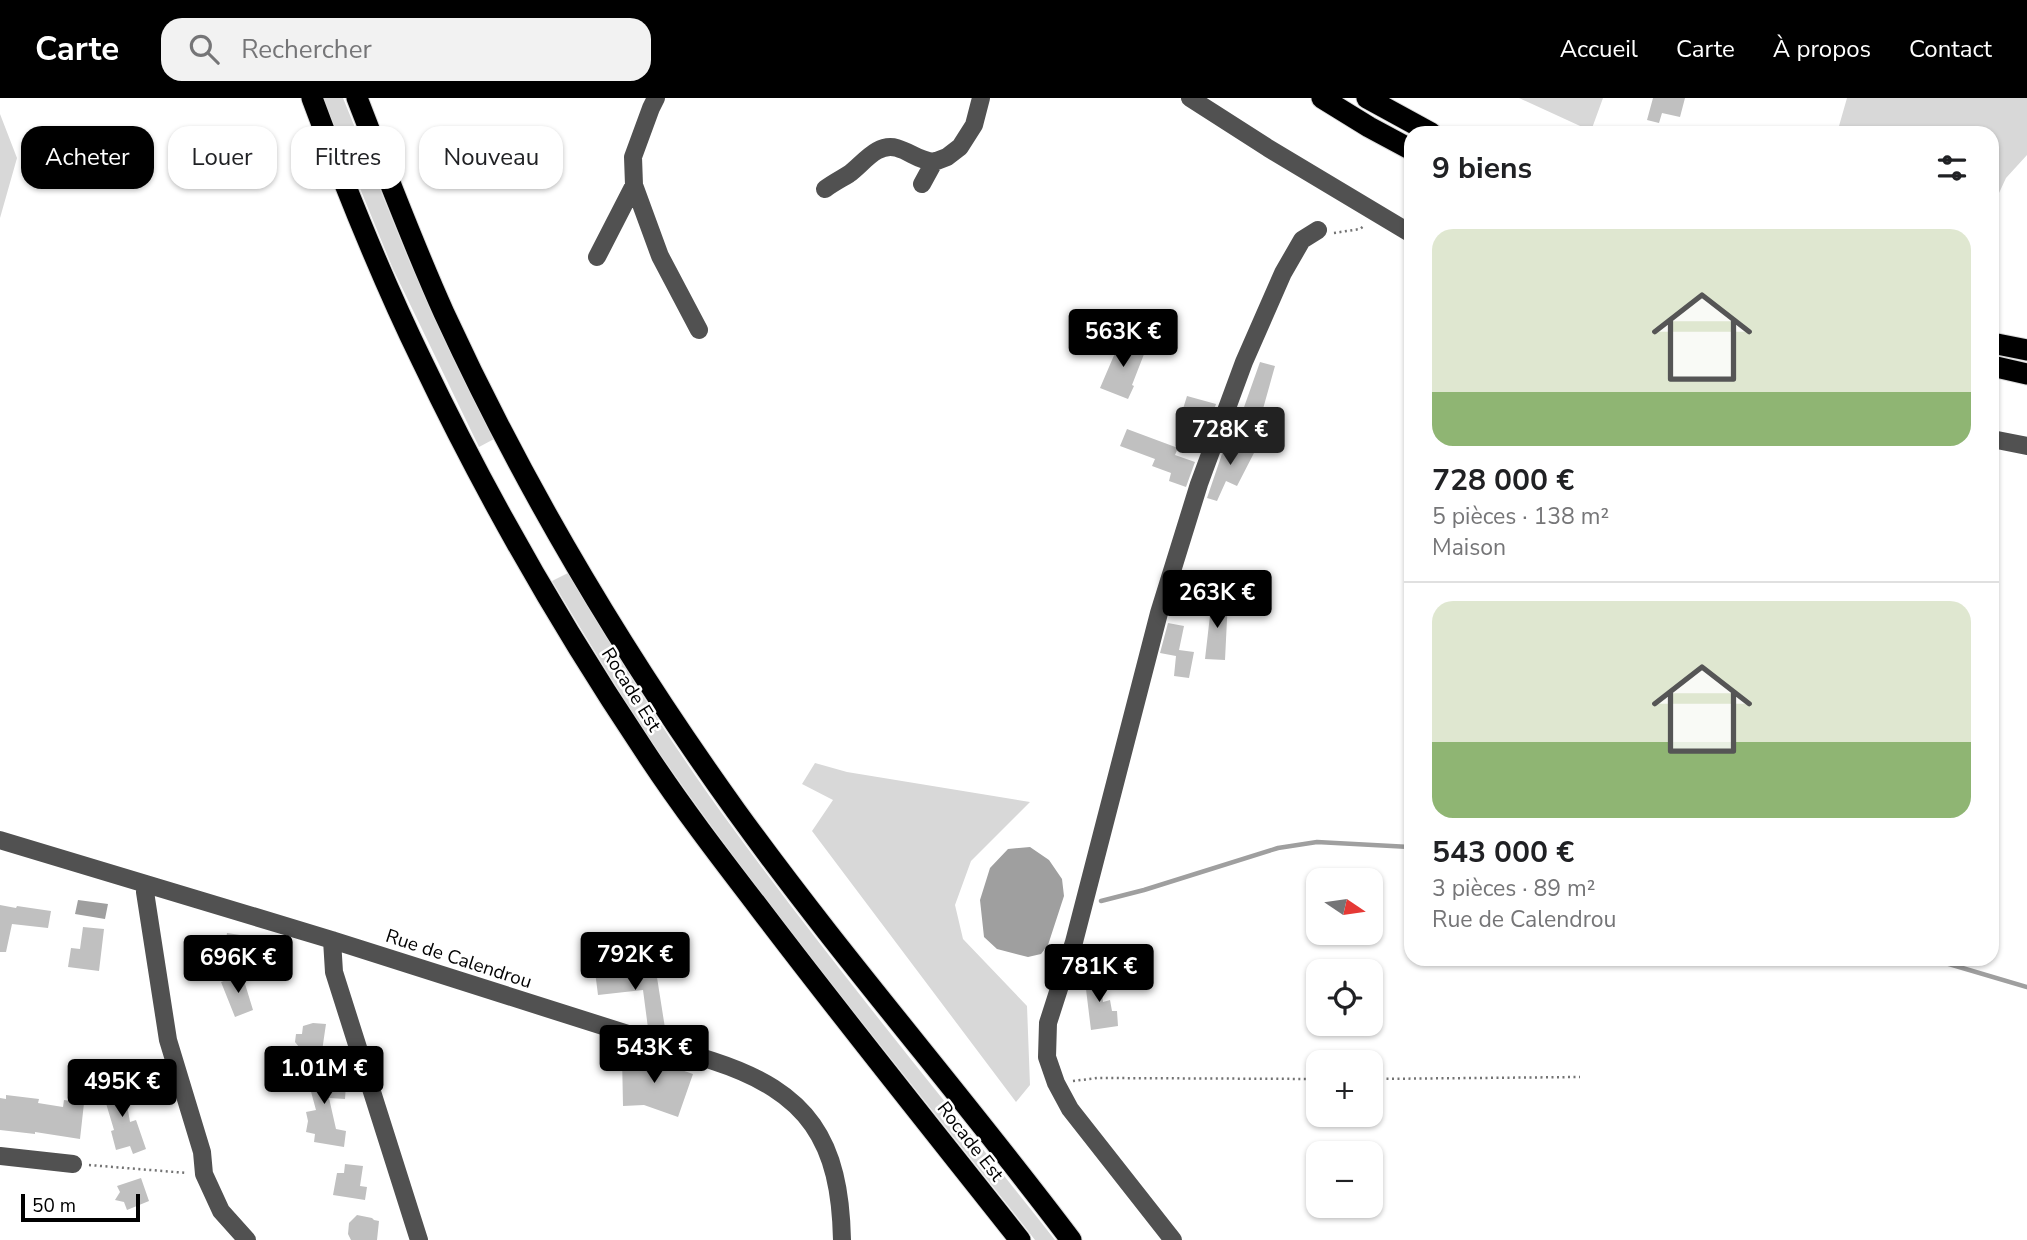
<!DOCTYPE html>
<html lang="fr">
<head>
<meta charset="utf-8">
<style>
  :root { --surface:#fff; --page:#f2f2f2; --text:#202124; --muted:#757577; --line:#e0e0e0; --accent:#000 }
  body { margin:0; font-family:"Nunito Sans",sans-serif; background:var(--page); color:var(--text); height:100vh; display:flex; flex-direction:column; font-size:26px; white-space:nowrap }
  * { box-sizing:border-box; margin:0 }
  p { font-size:23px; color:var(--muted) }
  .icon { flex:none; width:38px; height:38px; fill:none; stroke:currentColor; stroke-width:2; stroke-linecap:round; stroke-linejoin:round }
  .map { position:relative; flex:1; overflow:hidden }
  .panel { position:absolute; left:1404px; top:28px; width:595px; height:840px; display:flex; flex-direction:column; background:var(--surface); border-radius:21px; box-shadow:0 2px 5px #0004 }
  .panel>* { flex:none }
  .top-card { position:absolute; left:21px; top:28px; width:665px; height:63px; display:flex; gap:14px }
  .needle { width:46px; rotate:103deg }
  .controls { position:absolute; left:1306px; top:770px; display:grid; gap:14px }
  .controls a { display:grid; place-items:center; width:77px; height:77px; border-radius:14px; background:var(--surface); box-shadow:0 2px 5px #0004; font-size:35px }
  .scale { position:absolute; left:21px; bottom:18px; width:119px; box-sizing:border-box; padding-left:7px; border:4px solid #000; border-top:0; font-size:19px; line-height:24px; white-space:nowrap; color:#000; -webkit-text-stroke:5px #fff; paint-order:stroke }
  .price { position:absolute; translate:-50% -60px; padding:0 16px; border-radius:7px; background:var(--accent); color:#fff; font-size:23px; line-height:46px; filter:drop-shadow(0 2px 4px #0008) }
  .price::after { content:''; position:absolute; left:50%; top:42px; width:21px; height:16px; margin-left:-10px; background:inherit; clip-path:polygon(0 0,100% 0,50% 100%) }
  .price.on { background:#222; color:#fff }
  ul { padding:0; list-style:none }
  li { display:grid; align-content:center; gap:14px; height:371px; padding:0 28px }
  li+li { border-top:2px solid var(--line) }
  li span { display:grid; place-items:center; height:217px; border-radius:21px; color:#555 }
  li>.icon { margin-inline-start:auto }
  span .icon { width:126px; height:126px; fill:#fffc; stroke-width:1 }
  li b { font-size:30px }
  h2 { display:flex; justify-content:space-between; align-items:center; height:84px; padding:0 28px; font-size:30px }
  .chip { padding:0 24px; border-radius:21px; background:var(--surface); box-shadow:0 2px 5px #0004; font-size:24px; line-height:63px }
  .chip.on { background:var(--accent); color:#fff }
  header { display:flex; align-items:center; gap:42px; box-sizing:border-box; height:98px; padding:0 35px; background:var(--accent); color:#fff }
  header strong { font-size:33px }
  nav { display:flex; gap:38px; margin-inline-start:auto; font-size:24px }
  .search { width:490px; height:63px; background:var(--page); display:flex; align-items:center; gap:18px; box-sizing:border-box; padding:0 24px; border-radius:21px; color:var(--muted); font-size:26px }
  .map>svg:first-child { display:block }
  .green { fill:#d8d8d8 }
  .water { fill:#9f9f9f }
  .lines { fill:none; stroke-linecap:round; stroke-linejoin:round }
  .stream { stroke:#9f9f9f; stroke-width:4.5 }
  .building { fill:#c0c0c0 }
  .highway-casing { stroke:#dbdbdb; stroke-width:23 }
  .path { stroke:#737373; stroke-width:2.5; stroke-dasharray:2 3.5; stroke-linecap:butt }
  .minor { stroke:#515151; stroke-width:18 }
  .highway { stroke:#000; stroke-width:21 }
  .labels { text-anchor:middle; stroke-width:5; stroke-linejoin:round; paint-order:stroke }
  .street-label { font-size:19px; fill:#000; stroke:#fff }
</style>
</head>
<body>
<header>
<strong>Carte</strong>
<div class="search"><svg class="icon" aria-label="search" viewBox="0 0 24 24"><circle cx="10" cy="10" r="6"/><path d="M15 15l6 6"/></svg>Rechercher</div>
<nav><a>Accueil</a><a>Carte</a><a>À propos</a><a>Contact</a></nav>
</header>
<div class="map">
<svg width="2027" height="1142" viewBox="0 0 2027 1142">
  <rect width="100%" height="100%" fill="#fff"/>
  <path class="green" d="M323 0H343L410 165 494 341 479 349 393 171Z
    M1519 0H1603L1591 33Z
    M1847 0H2027V57L2006 80 1992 110V35H1837Z
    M0 16 17 60 0 120Z
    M568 475C620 562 672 648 732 729 835 870 947 1005 1055 1142H1035C910 982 778 826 662 659 623 602 588 542 552 483Z
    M815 665 847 674 1030 704 971 763 955 807 963 841 1027 908 1030 987 1016 1004 812 733 833 702 802 686Z"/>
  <path class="water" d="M1030 749 1049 762 1062 781 1064 798 1048 847 1041 856 1028 859 997 851 984 839 980 802 990 770 1008 751Z
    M78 802 108 806 105 821 75 816Z"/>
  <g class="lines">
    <path class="stream" d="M1101 803 1144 792 1278 750 1317 744 1410 749
      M1932 861 2027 889"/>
  </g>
  <path class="building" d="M1653 0H1685L1680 19 1662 15 1659 25 1647 22Z
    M1121 241 1146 251 1132 287 1134 288 1128 301 1100 290Z
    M1260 264 1275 268 1261 318 1243 312Z
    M1187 298 1216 306 1211 321 1202 318 1201 321 1182 314Z
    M1127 331 1178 350 1175 357 1195 364 1186 389 1169 383 1171 375 1152 368 1155 361 1120 348Z
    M1230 340 1255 353 1237 388 1226 383 1217 403 1207 400 1223 353Z
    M1212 500 1228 501 1225 562 1205 561Z
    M1168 525 1184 528 1179 552 1194 554 1189 580 1174 578 1176 558 1160 555Z
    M0 807 16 810 17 808 51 813 48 830 12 826 6 854H0Z
    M83 829 104 831 99 873 68 869 71 850 80 851Z
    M227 835 253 839 249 864 223 860Z
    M612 871 613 878 656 873 665 930H648L643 892 598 897 595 873Z
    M1099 872 1103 904 1110 902 1112 913H1117L1118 928 1091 932 1084 875Z
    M242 876 253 912 235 919 221 884Z
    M313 925 326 926 322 953 299 949 295 944 296 936H302L303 928Z
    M622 958H641L693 976 678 1019 644 1007 623 1008Z
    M312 969 335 973V986L346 987 345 1001 329 1000 336 1031 346 1033 344 1049 314 1044 315 1036 306 1034 308 1023 306 1014 316 1012 310 990 286 980H311Z
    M108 982 125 983V995L130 1024 136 1022 146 1051 133 1056 130 1048 116 1052 111 1033 114 1032 105 1002Z
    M6 997 39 1001 38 1005 63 1009 64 1002 84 1005 80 1041 35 1034V1036L0 1032V1000L6 1001Z
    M345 1066 363 1068 360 1088 367 1089 365 1102 333 1097 337 1075H344Z
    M141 1080 149 1103 127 1112 124 1104 115 1102 120 1094 117 1088Z
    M357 1117 372 1120 374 1122 379 1123 377 1142H351L348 1136 349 1125Z"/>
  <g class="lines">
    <g class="highway-casing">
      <path id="highway" d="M312 0C345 89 380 177 422 263 486 397 561 528 644 652 680 707 720 759 760 811 845 923 933 1032 1020 1142
        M357 0C385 72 412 144 444 215 524 389 624 557 736 713 842 860 962 997 1071 1142
        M1322 0 1369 29 1410 51
        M1367 0 1431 35
        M1992 245 2027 252
        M1992 268 2027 276"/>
    </g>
    <path class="path" d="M1334 135 1360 131 1364 128
      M1370 981 1580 979
      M1073 983 1097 980 1318 981
      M89 1067 187 1075"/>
    <path class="minor" d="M1190 0 1268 50 1410 135
      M922 86 934 64 947 59 960 49 974 27 981 0
      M634 87 660 158 699 232
      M825 91C833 85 841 81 849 76 863 66 877 44 897 50 911 54 917 62 934 64
      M597 159 634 87 633 59 651 10 656 0
      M1992 341 2027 348
      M0 742 332 842 713 963C809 994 840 1043 842 1142
      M146 786 145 794 168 942 202 1054 204 1076 221 1113 247 1142
      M332 842 334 874 419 1142
      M0 1058 73 1066
      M1173 1142 1070 1011 1056 985 1047 959 1048 925 1074 844 1159 515 1199 386 1244 264 1283 175 1302 142 1318 132"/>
    <use href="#highway" class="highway"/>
  </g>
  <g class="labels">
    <g class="street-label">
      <text transform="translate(632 591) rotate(58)" y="7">Rocade Est</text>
      <text transform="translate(459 860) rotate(18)" y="7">Rue de Calendrou</text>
      <text transform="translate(971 1043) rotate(52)" y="7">Rocade Est</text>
    </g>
  </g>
</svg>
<div class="controls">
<a><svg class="needle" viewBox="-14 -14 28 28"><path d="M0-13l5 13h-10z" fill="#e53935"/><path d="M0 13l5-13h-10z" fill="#757577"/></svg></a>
<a><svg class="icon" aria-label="locate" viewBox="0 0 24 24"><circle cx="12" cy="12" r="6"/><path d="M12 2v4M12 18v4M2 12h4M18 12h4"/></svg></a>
<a>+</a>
<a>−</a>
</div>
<div class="scale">50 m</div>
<b class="price" style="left:1123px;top:271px">563K €</b>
<b class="price on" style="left:1230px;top:369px">728K €</b>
<b class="price" style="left:1217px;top:532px">263K €</b>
<b class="price" style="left:635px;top:894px">792K €</b>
<b class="price" style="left:238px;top:897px">696K €</b>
<b class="price" style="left:1099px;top:906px">781K €</b>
<b class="price" style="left:654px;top:987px">543K €</b>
<b class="price" style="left:324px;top:1008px">1.01M €</b>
<b class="price" style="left:122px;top:1021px">495K €</b>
<div class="top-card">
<a class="chip on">Acheter</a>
<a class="chip">Louer</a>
<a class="chip">Filtres</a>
<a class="chip">Nouveau</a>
</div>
<section class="panel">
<h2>9 biens<svg class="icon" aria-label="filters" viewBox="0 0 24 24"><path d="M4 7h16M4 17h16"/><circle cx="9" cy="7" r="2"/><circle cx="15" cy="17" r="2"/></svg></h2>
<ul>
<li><span style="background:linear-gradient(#dfe7d0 75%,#8fb573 0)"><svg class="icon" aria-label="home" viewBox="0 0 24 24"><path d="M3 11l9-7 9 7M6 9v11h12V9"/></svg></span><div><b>728 000 €</b><p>5 pièces · 138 m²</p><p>Maison</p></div></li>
<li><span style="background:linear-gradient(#dfe7d0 65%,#8fb573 0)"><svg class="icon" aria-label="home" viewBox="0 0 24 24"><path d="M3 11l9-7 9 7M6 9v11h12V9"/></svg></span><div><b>543 000 €</b><p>3 pièces · 89 m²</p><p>Rue de Calendrou</p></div></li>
</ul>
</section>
</div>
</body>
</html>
